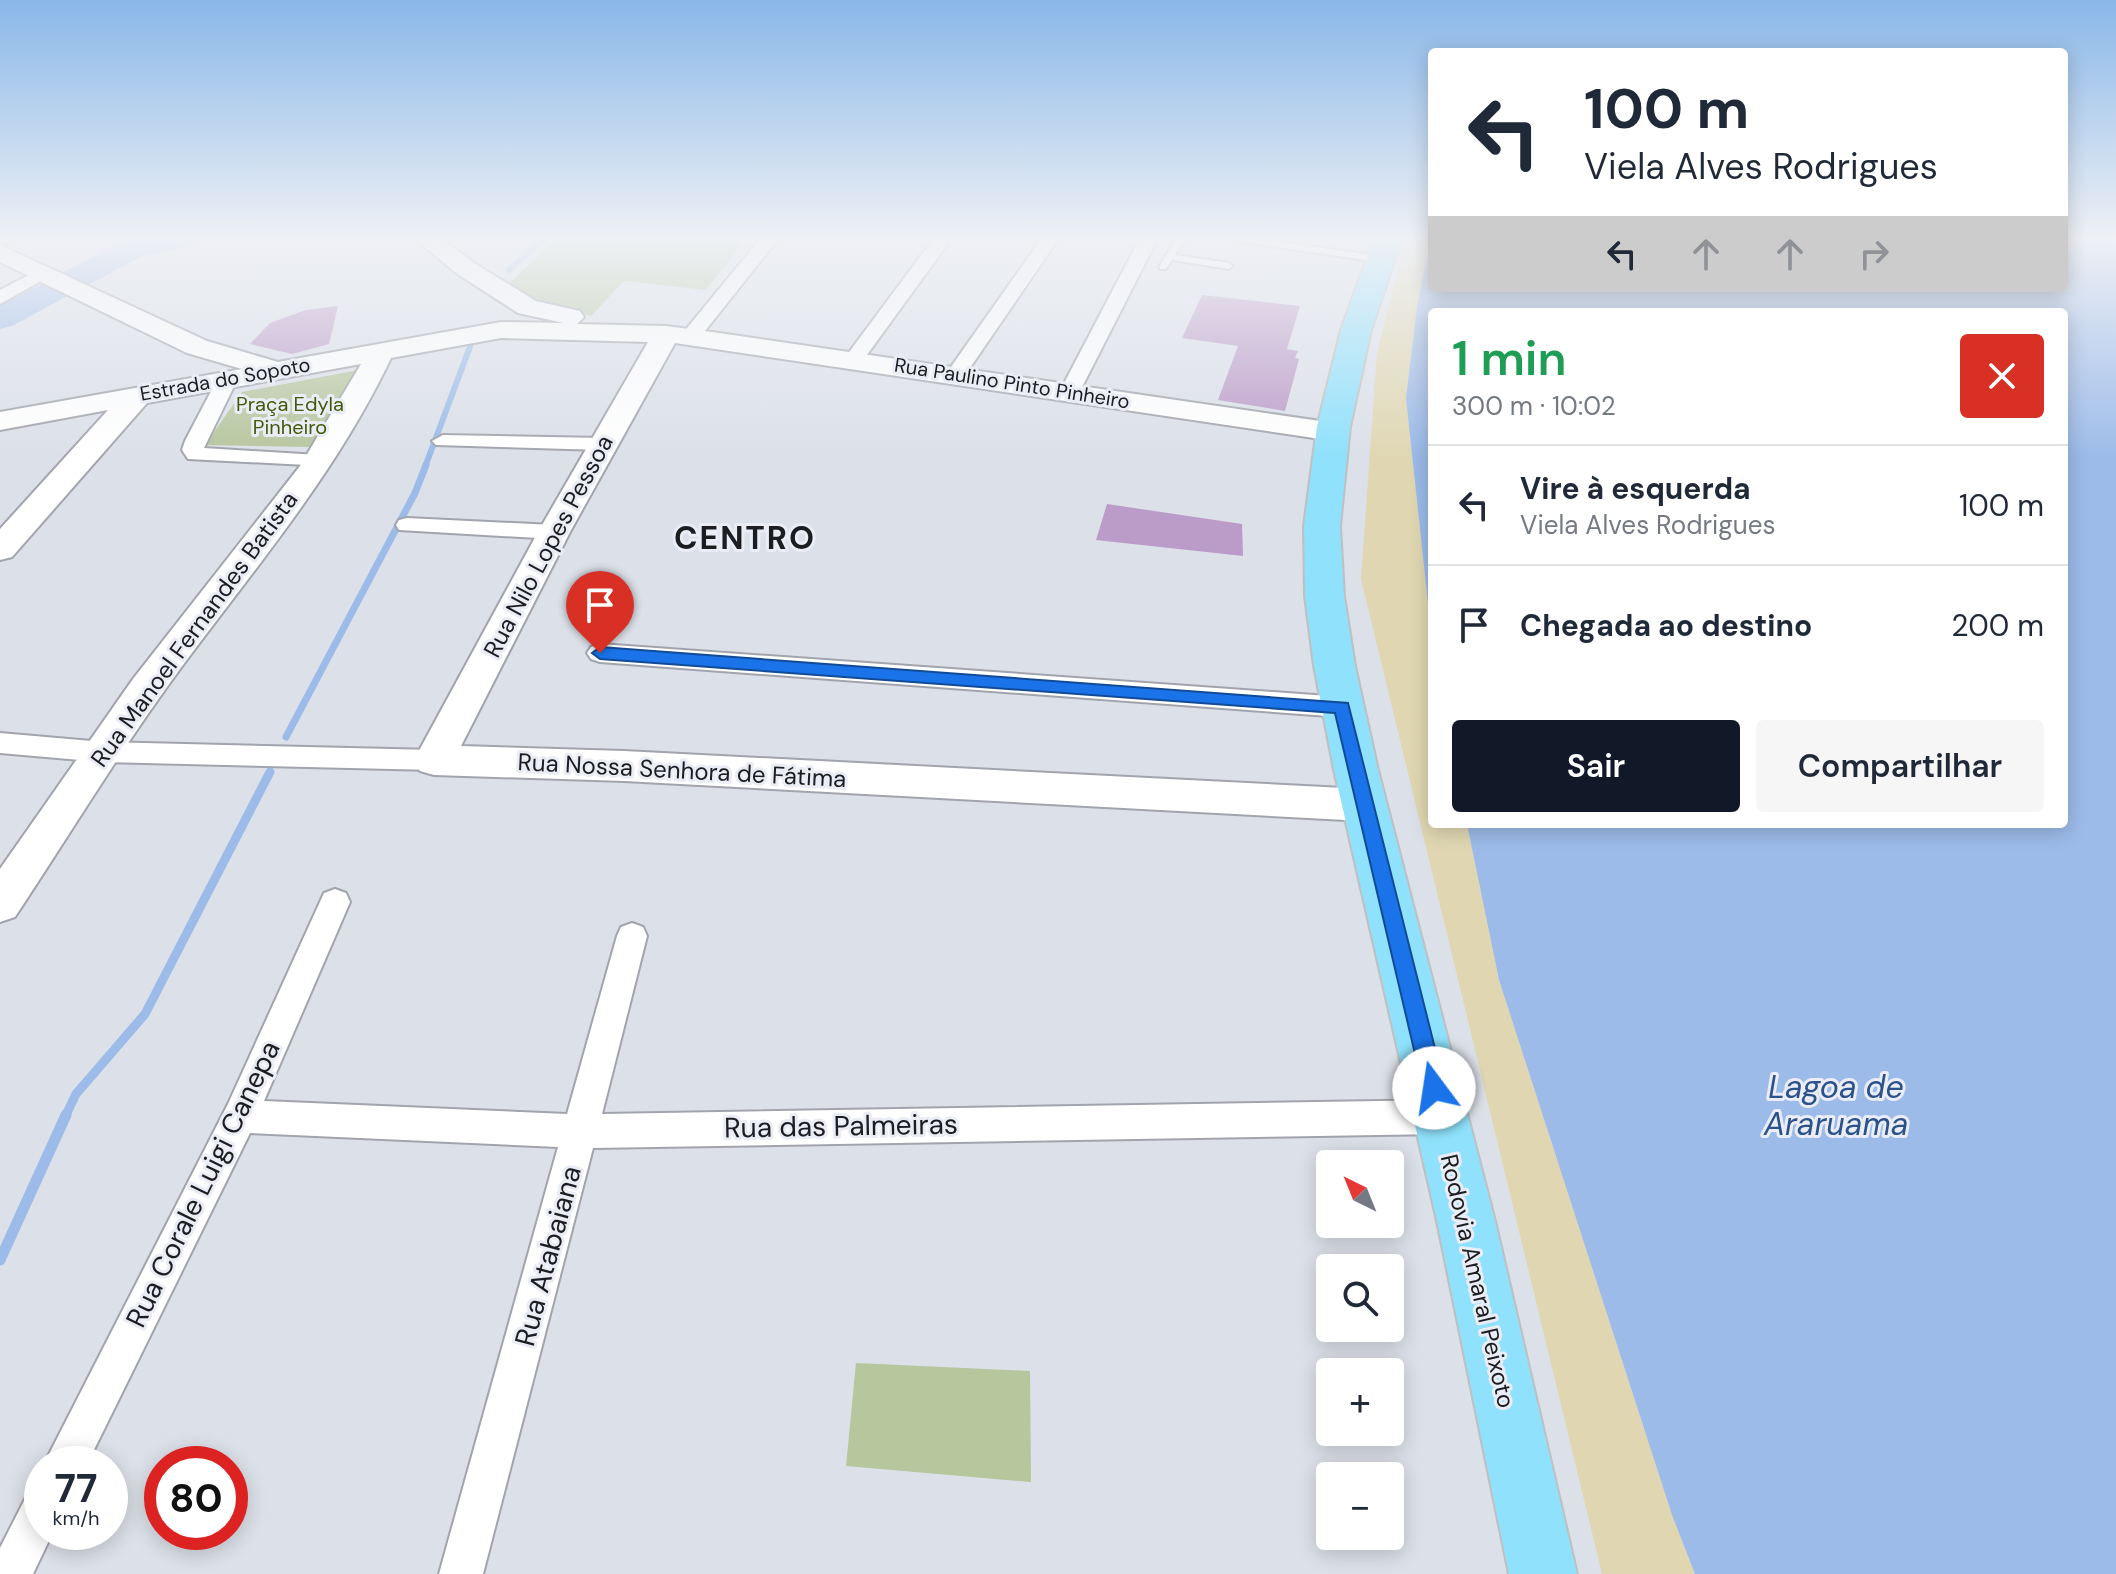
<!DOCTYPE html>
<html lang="pt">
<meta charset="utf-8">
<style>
body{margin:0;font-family:"DM Sans",sans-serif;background:#f6f6f7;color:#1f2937;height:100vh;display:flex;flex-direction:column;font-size:30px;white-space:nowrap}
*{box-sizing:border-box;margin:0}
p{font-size:26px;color:#747a83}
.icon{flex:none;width:44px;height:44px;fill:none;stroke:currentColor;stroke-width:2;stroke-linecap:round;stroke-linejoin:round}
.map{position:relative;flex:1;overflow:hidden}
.panel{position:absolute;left:1428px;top:308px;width:640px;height:520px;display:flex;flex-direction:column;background:#fff;border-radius:8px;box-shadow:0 4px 20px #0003}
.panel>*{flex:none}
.hud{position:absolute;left:1428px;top:48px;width:640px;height:244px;border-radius:8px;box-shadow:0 4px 20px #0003;background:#fff;color:#1f2937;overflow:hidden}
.needle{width:52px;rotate:317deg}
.tools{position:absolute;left:1316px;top:1150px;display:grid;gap:16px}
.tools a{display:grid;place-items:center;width:88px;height:88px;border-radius:8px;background:#fff;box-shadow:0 4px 20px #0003;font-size:40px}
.speed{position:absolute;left:24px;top:1446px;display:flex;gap:16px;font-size:40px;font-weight:700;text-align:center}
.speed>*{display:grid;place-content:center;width:104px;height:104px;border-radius:50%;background:#fff;box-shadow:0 4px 20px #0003;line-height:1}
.speed small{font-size:20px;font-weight:400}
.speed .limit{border:12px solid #d22;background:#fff;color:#111}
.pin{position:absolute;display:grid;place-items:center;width:68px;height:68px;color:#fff;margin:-82px -34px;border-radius:50% 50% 50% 0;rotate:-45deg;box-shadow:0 0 8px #0007}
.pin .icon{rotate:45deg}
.me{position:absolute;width:88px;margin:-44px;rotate:346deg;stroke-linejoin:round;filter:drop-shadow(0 0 6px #0008)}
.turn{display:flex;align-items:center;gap:28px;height:168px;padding:0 24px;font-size:36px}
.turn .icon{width:104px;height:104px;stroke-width:2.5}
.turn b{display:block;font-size:56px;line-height:68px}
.lanes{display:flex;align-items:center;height:76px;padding:0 24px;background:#0003;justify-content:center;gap:40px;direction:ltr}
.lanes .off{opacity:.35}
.round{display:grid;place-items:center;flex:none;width:84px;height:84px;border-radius:8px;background:#f6f6f7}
.overview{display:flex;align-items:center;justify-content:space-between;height:136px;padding:0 24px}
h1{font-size:48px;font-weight:600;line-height:60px;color:#1e9e55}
.cta{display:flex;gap:16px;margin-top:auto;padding:16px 24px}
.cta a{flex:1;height:92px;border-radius:8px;background:#111827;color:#fff;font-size:32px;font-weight:600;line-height:92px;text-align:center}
.cta a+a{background:#f6f6f7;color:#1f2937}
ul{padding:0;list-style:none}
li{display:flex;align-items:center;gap:24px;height:120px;padding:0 24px;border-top:2px solid #e0e1e3}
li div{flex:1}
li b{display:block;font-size:30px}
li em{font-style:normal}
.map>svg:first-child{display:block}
.green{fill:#b6c69d}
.sand{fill:#e0d7b2}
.water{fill:#9cbbe9}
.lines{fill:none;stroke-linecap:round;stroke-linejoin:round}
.stream-far3{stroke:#9cbbe9;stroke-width:6}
.stream-far2{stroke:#9cbbe9;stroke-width:7}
.stream-far1{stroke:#9cbbe9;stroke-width:9}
.stream{stroke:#9cbbe9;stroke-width:11}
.river{fill:#9cbbe9;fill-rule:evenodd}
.building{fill:#bb9bc8}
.lane-casing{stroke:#a1a4ac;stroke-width:4}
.street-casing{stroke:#a1a4ac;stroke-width:4}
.secondary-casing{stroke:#a1a4ac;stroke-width:4}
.highway-casing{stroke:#bfc0c1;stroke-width:4}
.lane{fill:#fff;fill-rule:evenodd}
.street{fill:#fff;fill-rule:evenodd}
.secondary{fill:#fff;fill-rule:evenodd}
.highway{fill:#8fe1fc;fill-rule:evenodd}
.route{fill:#1a73e8;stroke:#114b97;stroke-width:2}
.labels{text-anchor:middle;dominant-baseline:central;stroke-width:6;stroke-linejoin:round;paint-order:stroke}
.far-street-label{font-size:20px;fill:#1c1d20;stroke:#eaedf5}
.far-park-label{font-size:20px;fill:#435908;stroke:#eaedf5}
.street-label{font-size:24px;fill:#1c1d20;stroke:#eaedf5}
.near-street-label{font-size:28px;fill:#1c1d20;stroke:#eaedf5}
.district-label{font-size:32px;font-weight:bold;letter-spacing:2px;fill:#1c1d20;stroke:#eaedf5}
.near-water-label{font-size:32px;font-style:italic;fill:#2c528b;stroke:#eaedf5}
</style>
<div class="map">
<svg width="2116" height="1574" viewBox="0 0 2116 1574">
<rect width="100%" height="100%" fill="#dce0e8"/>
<path class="green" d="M557,238H747L706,290L624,281L591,316L504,288Z
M369,368L310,447L205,445L242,392Z
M856,1363L1030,1371L1031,1482L846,1466Z"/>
<path class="sand" d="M1406,238H1432L1417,307L1406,398L1432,641V824H1467L1499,980L1672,1515L1695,1574H1602L1361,579L1377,353Z"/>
<path class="water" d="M2064,238H2116V1574H1695L1672,1515L1499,980L1467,824H2064V312H1432V641L1406,398L1417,307L1429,246L1432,241V288H2064Z"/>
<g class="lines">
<path class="stream-far3" d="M509,270L545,238
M425,467L471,344"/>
<path class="stream-far2" d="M286,737L415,493L426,465"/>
<path class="stream-far1" d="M65,1117L76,1094L145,1014L270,772"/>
<path class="stream" d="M0,1260L66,1115"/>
<path class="river" d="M141,238H197L193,245L142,256L12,326L0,329V306L121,242Z"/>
</g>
<path class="building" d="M1202,295L1300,306L1287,349L1298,351L1295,358L1299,359L1285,411L1218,400L1238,346L1182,338Z
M338,306L329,344L292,354L250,344L270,323L306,310Z
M1107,504L1242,524L1243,556L1096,540Z"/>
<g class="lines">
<g class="lane-casing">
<path id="lane" d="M1177,238H1191L1183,242L1175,255L1229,263L1233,266L1229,269L1172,260L1166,269H1160L1159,267Z
M1232,238H1251L1379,256L1383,259L1379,262L1236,241Z"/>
</g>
<g class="street-casing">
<path id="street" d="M0,238H15L0,245Z
M761,238H779L697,341H683L680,337L683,333Z
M934,238H952L861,363H847L844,359L847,355Z
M1042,238H1059L963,378H949L946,374Z
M1140,238H1158L1080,391L1070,397L1063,395L1060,391Z
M44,267L53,272L50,276L0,304V290Z
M228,372L238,378L204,448L318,455L326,456L329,461L326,466L188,459L182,450L185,441L218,378Z
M443,435L603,438L614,444L603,450L436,445L432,441Z
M407,518L554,525L562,527L565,532L562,537L554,539L399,530L396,525L399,520Z
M600,644L1342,697L1351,700L1355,707L1351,714L1342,717L600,662L591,659L587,653L591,647Z
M0,733L103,742L434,750L444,753L448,760L444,767L434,770L103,762L0,753Z
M335,889L346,893L350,902L264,1101L567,1114L617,936L621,927L632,923L643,927L647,936L602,1114L1441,1100L1453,1105L1458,1117L1453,1129L1441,1134L593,1148L483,1574H439L558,1147L250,1133L87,1464H44L228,1104L324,893Z
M42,1489V1532H53L33,1574H0V1548L27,1495Z"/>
</g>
<g class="secondary-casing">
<path id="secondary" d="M414,238H441L474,263L536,301L580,311L584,317L577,324L666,326L712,332L1334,423L1345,426L1349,432L1345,438L1334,441L675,343L570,532L461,746L624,751L1364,789L1378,794L1384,805L1378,816L1364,821L624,781L434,775L420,771L414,760L538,532L648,342L501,338L391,358C337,472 255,568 180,669C121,749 70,834 15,917L0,922V869L133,679L300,466L361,364L147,403L12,557L0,560V529L108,410L0,430V412L242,369L187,353L0,262V245L207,341L278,362L501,322L564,323L518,313L456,273Z"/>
</g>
<g class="highway-casing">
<path id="highway" d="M1374,238H1402L1371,330L1350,427L1340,526L1344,596L1355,666L1378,770L1495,1221L1577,1574H1509L1437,1221L1334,770L1314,666L1305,596L1304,526L1317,427L1341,330Z"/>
</g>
<use href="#lane" class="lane"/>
<use href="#street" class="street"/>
<use href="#secondary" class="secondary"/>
<use href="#highway" class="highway"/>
</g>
<linearGradient id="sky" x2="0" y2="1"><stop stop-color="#89b7e8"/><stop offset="0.52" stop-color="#eff1f5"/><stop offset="1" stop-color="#eff1f5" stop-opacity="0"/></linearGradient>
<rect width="2116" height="458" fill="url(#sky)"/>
<path class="route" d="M600,647L1348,703L1445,1088L1442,1096L1434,1099L1427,1096L1423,1088L1335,713L600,659L592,653Z"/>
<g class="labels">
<g class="far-street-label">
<text transform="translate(225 379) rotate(-10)">Estrada do Sopoto</text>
<text transform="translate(1012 383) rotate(9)">Rua Paulino Pinto Pinheiro</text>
</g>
<g class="far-park-label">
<text x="290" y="404">Praça Edyla<tspan x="290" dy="23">Pinheiro</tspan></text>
</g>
<g class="street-label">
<text transform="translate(548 546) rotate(-62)">Rua Nilo Lopes Pessoa</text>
<text transform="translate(194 629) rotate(-54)">Rua Manoel Fernandes Batista</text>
<text transform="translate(682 770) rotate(3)">Rua Nossa Senhora de Fátima</text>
<text transform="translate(1478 1281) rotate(77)">Rodovia Amaral Peixoto</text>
</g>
<g class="near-street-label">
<text transform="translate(841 1126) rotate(-1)">Rua das Palmeiras</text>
<text transform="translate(203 1184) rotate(-64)">Rua Corale Luigi Canepa</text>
<text transform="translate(548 1256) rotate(-75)">Rua Atabaiana</text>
</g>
<g class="district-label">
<text x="745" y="538">CENTRO</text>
</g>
<g class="near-water-label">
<text x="1836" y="1087">Lagoa de<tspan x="1836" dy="37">Araruama</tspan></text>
</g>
</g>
</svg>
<div class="tools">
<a><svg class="needle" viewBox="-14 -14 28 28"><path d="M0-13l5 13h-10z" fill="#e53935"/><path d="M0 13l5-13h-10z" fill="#747a83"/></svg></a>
<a><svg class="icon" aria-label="search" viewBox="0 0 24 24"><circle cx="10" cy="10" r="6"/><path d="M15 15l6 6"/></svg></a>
<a>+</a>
<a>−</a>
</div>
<div class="speed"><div>77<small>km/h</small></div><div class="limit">80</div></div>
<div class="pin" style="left:600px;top:653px;background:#d93025"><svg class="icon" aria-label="arrive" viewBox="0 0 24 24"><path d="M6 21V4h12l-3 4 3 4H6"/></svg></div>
<svg class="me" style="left:1434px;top:1088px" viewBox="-20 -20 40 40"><circle r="19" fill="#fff"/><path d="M0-13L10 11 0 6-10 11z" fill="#1a73e8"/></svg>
<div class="hud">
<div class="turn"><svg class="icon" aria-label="left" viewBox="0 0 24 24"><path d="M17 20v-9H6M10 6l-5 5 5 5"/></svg><div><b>100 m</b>Viela Alves Rodrigues</div></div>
<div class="lanes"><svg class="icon" aria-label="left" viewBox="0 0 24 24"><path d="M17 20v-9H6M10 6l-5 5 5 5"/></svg><svg class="icon off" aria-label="ahead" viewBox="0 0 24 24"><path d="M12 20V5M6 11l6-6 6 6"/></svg><svg class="icon off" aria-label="ahead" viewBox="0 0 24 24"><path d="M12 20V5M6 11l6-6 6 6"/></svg><svg class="icon off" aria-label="right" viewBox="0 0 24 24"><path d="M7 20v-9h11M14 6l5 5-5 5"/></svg></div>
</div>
<section class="panel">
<div class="overview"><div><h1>1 min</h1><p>300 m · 10:02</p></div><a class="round" style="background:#d93025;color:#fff"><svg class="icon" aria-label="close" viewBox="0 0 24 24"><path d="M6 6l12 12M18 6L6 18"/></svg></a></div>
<ul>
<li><svg class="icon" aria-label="left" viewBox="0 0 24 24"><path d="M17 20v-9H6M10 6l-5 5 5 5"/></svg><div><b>Vire à esquerda</b><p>Viela Alves Rodrigues</p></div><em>100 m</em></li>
<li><svg class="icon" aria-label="arrive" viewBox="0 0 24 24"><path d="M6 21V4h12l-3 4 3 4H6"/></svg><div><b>Chegada ao destino</b></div><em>200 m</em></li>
</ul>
<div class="cta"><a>Sair</a><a>Compartilhar</a></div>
</section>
</div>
